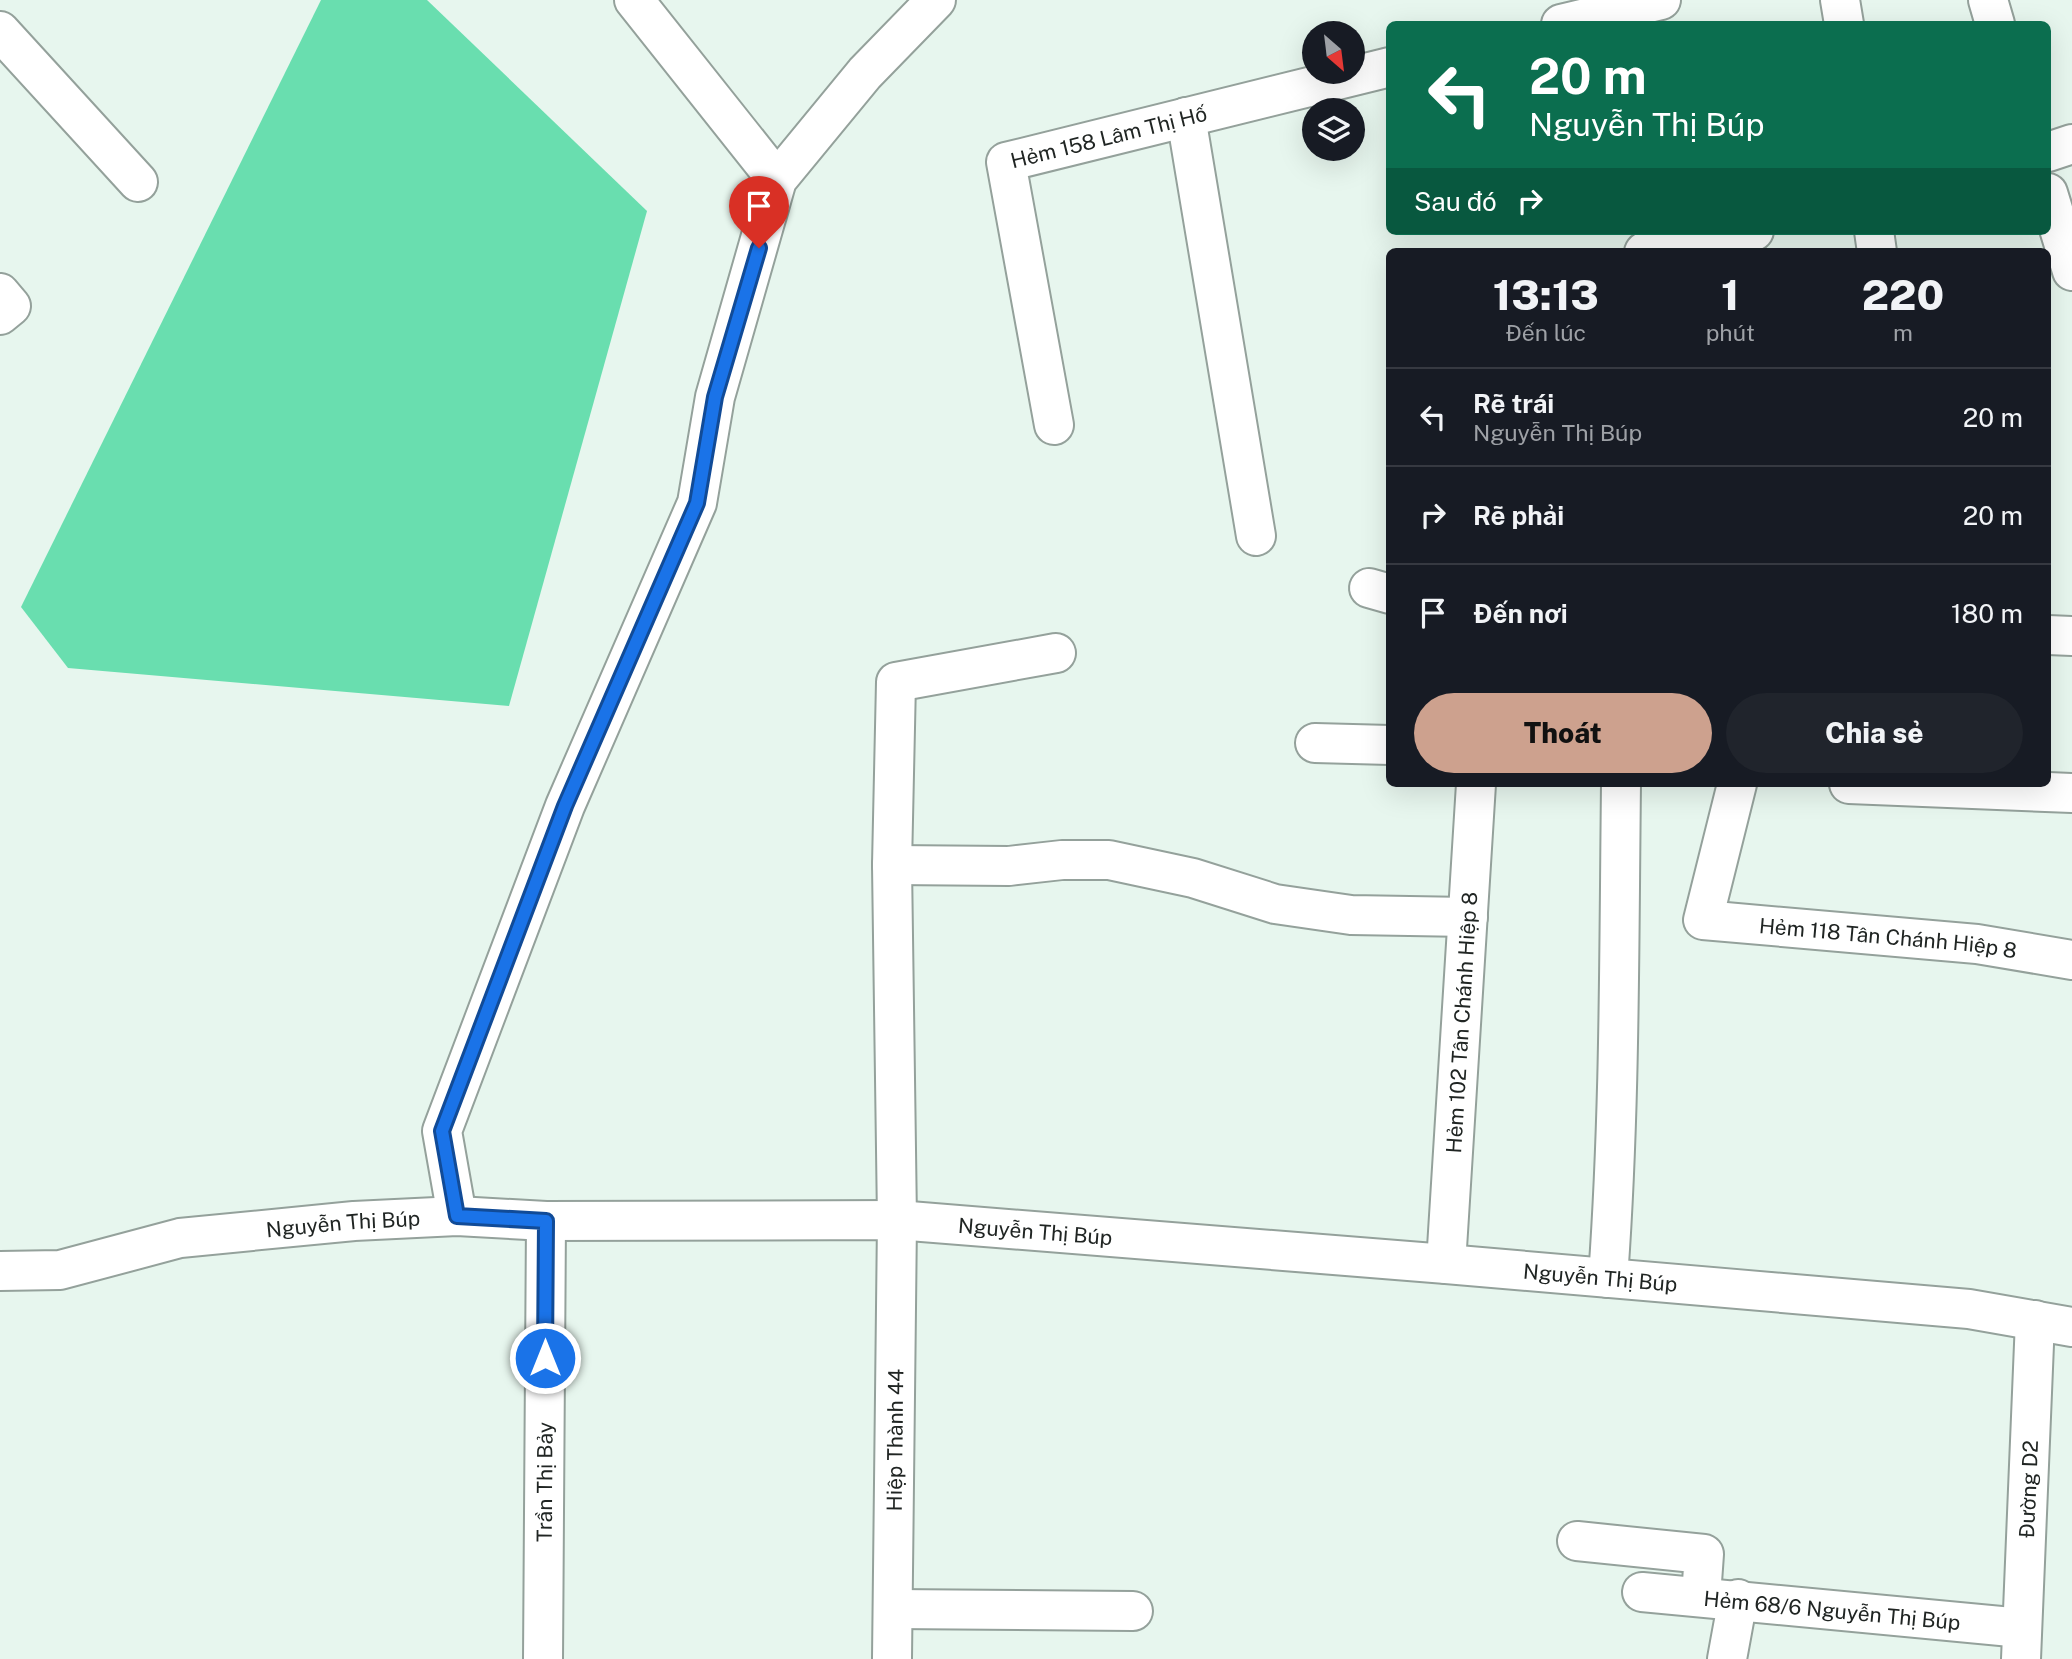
<!DOCTYPE html>
<html lang="vi">
<meta charset="utf-8">
<style>
body{margin:0;font-family:"Public Sans",sans-serif;background:#20242c;color:#f1f3f6;height:100vh;display:flex;flex-direction:column;font-size:26px;white-space:nowrap}
*{box-sizing:border-box;margin:0}
p{font-size:23px;color:#9ea1a6}
.icon{flex:none;width:38px;height:38px;fill:none;stroke:currentColor;stroke-width:2;stroke-linecap:round;stroke-linejoin:round}
.map{position:relative;flex:1;overflow:hidden}
.sheet{position:absolute;left:1386px;top:248px;width:665px;height:539px;display:flex;flex-direction:column;background:#171b24;border-radius:10px;box-shadow:0 7px 28px #0002}
.sheet>*{flex:none}
.banner{position:absolute;left:1386px;top:21px;width:665px;height:214px;border-radius:10px;box-shadow:0 7px 28px #0002;background:#0b6e4f;color:#fff;overflow:hidden}
.needle{width:46px;rotate:152deg}
.fabs{position:absolute;left:1302px;top:21px;display:grid;gap:14px}
.fabs a{display:grid;place-items:center;width:63px;height:63px;border-radius:50%;background:#171b24;box-shadow:0 7px 28px #0002;font-size:35px}
.pin{position:absolute;display:grid;place-items:center;width:60px;height:60px;color:#fff;margin:-72px -30px;border-radius:50% 50% 50% 0;rotate:-45deg;box-shadow:0 0 7px #0007}
.pin .icon{rotate:45deg}
.me{position:absolute;width:77px;margin:-38px;rotate:0deg;stroke-linejoin:round;filter:drop-shadow(0 0 5px #0008)}
.turn{display:flex;align-items:center;gap:24px;height:147px;padding:0 28px;font-size:32px}
.turn .icon{width:91px;height:91px;stroke-width:2.5}
.turn b{display:block;font-size:49px;line-height:60px}
.then{display:flex;align-items:center;height:66px;padding:0 28px;background:#0003;gap:14px;font-size:26px}
.eta{display:flex;justify-content:space-evenly;align-items:center;height:119px;text-align:center}
.eta b{font-size:42px;font-weight:800;line-height:49px}
.button{display:flex;gap:14px;margin-top:auto;padding:14px 28px}
.button a{flex:1;height:80px;border-radius:42px;background:#cda18e;color:#111;font-size:28px;font-weight:800;line-height:80px;text-align:center}
.button a+a{background:#20242c;color:#f1f3f6}
ul{padding:0;list-style:none}
li{display:flex;align-items:center;gap:21px;height:98px;padding:0 28px;border-top:2px solid #363941}
li div{flex:1}
li b{display:block;font-size:26px}
li em{font-style:normal}
.map>svg:first-child{display:block}
.water{fill:#69deaf}
.lines{fill:none;stroke-linecap:round;stroke-linejoin:round}
.minor-casing{stroke:#94a19b;stroke-width:42}
.minor{stroke:#fff;stroke-width:38}
.route-casing{stroke:#114b97;stroke-width:18}
.route{stroke:#1a73e8;stroke-width:12}
.labels{text-anchor:middle;dominant-baseline:central;stroke-width:7;stroke-linejoin:round;paint-order:stroke}
.street-label{font-size:21px;fill:#202523;stroke:#fff}
</style>
<div class="map">
<svg width="2072" height="1659" viewBox="0 0 2072 1659">
<rect width="100%" height="100%" fill="#e7f6ee"/>
<path class="water" d="M321,0H427L647,211L509,706L68,668L21,607Z"/>
<g class="lines">
<g class="minor-casing">
<g id="minor">
<path d="M634,0L777,180"/>
<path d="M1840,0L1844,24"/>
<path d="M1988,0L1995,24"/>
<path d="M1561,24L1661,0"/>
<path d="M0,31L138,182"/>
<path d="M1186,117L1256,536"/>
<path d="M2048,152L2072,144"/>
<path d="M2048,193L2072,271"/>
<path d="M1874,231L1877,252"/>
<path d="M1644,252L1689,247L1754,231"/>
<path d="M0,293L11,306L0,315"/>
<path id="s1" d="M1054,425L1006,162L1390,67"/>
<path d="M1369,588L1390,594"/>
<path d="M2048,635L2072,636"/>
<path d="M1315,743L1390,745"/>
<path id="s2" d="M1737,784L1703,920L1977,944L2072,960"/>
<path d="M1849,784L2072,793"/>
<path d="M892,865L1009,866L1062,860H1109L1193,878L1275,904L1351,915L1468,917"/>
<path d="M457,1216L442,1131L565,806L697,503L715,397L777,180L865,73L936,0"/>
<path id="s3" d="M1446,1264L1476,784"/>
<path id="s4" d="M0,1271L60,1270L180,1238L354,1221L457,1216L546,1221L897,1220L1446,1264L1969,1309L2072,1327"/>
<path d="M1608,1278C1620,1114 1619,949 1621,784"/>
<path d="M1577,1541L1704,1554L1701,1596"/>
<path id="s5" d="M1642,1592L2022,1628"/>
<path d="M894,1609L1133,1611"/>
<path id="s6" d="M543,1659L546,1221"/>
<path id="s7" d="M892,1659L897,1220L892,865L896,682L1056,653"/>
<path d="M1727,1659L1738,1599"/>
<path id="s8" d="M2021,1659L2035,1320"/>
</g>
</g>
<use href="#minor" class="minor"/>
</g>
<g class="lines">
<g class="route-casing">
<path id="route" d="M545,1358L546,1221L457,1216L442,1131L565,806L697,503L715,397L759,248"/>
</g>
<use href="#route" class="route"/>
</g>
<g class="labels">
<g class="street-label">
<text stroke="none"><textPath href="#s1" startOffset="373">Hẻm 158 Lâm Thị Hố</textPath></text>
<text stroke="none"><textPath href="#s2" startOffset="326">Hẻm 118 Tân Chánh Hiệp 8</textPath></text>
<text stroke="none"><textPath href="#s3" startOffset="242">Hẻm 102 Tân Chánh Hiệp 8</textPath></text>
<text stroke="none"><textPath href="#s4" startOffset="348">Nguyễn Thị Búp</textPath></text>
<text stroke="none"><textPath href="#s4" startOffset="1041">Nguyễn Thị Búp</textPath></text>
<text stroke="none"><textPath href="#s4" startOffset="1608">Nguyễn Thị Búp</textPath></text>
<text stroke="none"><textPath href="#s7" startOffset="219">Hiệp Thành 44</textPath></text>
<text stroke="none"><textPath href="#s6" startOffset="177">Trần Thị Bảy</textPath></text>
<text stroke="none"><textPath href="#s8" startOffset="170">Đường D2</textPath></text>
<text stroke="none"><textPath href="#s5" startOffset="191">Hẻm 68/6 Nguyễn Thị Búp</textPath></text>
</g>
</g>
</svg>
<div class="fabs">
<a><svg class="needle" viewBox="-14 -14 28 28"><path d="M0-13l5 13h-10z" fill="#e53935"/><path d="M0 13l5-13h-10z" fill="#9ea1a6"/></svg></a>
<a><svg class="icon" aria-label="layers" viewBox="0 0 24 24"><path d="M12 4l9 5-9 5-9-5zM3 14l9 5 9-5"/></svg></a>
</div>
<div class="pin" style="left:759px;top:248px;background:#d93025"><svg class="icon" aria-label="arrive" viewBox="0 0 24 24"><path d="M6 21V4h12l-3 4 3 4H6"/></svg></div>
<svg class="me" style="left:545px;top:1358px" viewBox="-20 -20 40 40"><circle r="17" fill="#1a73e8" stroke="#fff" stroke-width="3"/><path d="M0-11L8 9 0 5-8 9z" fill="#fff"/></svg>
<div class="banner">
<div class="turn"><svg class="icon" aria-label="left" viewBox="0 0 24 24"><path d="M17 20v-9H6M10 6l-5 5 5 5"/></svg><div><b>20 m</b>Nguyễn Thị Búp</div></div>
<div class="then">Sau đó<svg class="icon" aria-label="right" viewBox="0 0 24 24"><path d="M7 20v-9h11M14 6l5 5-5 5"/></svg></div>
</div>
<section class="sheet">
<div class="eta">
<div><b>13:13</b><p>Đến lúc</p></div>
<div><b>1</b><p>phút</p></div>
<div><b>220</b><p>m</p></div>
</div>
<ul>
<li><svg class="icon" aria-label="left" viewBox="0 0 24 24"><path d="M17 20v-9H6M10 6l-5 5 5 5"/></svg><div><b>Rẽ trái</b><p>Nguyễn Thị Búp</p></div><em>20 m</em></li>
<li><svg class="icon" aria-label="right" viewBox="0 0 24 24"><path d="M7 20v-9h11M14 6l5 5-5 5"/></svg><div><b>Rẽ phải</b></div><em>20 m</em></li>
<li><svg class="icon" aria-label="arrive" viewBox="0 0 24 24"><path d="M6 21V4h12l-3 4 3 4H6"/></svg><div><b>Đến nơi</b></div><em>180 m</em></li>
</ul>
<div class="button"><a>Thoát</a><a>Chia sẻ</a></div>
</section>
</div>
